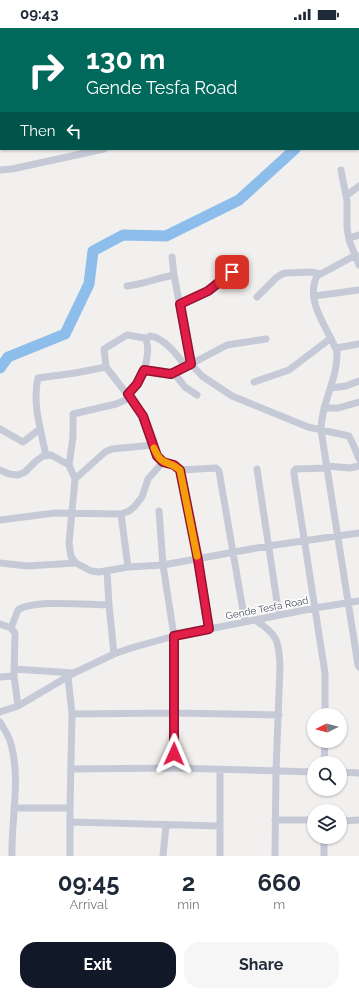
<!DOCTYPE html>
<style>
body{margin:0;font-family:Raleway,sans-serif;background:#f6f6f7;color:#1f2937;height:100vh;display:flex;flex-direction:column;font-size:15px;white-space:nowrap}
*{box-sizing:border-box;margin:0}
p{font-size:13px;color:#747a83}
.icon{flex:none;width:22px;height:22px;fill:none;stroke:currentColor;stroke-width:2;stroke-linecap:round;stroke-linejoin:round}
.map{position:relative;height:828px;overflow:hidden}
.drawer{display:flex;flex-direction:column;background:#fff;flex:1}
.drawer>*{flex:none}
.guide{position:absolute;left:0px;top:0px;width:359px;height:122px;box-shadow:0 1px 3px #0004;background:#00695c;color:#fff;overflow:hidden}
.needle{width:26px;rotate:264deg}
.fabs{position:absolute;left:307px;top:680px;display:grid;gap:8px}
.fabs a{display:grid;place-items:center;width:40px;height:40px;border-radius:50%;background:#fff;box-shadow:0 1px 3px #0004;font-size:20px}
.pin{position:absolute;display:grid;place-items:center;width:34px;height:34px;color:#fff;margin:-17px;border-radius:8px;box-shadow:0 2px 6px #0006}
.me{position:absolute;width:44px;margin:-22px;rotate:1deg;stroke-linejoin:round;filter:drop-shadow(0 0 3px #0008)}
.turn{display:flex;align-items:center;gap:14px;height:84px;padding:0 20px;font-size:18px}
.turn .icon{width:52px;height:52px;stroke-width:2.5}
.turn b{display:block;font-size:28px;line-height:34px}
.then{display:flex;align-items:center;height:38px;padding:0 20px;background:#0003;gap:8px;font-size:15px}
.eta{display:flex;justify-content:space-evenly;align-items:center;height:68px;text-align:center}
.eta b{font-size:24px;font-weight:700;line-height:28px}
.action{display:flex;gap:8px;margin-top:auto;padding:8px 20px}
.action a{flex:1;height:46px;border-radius:16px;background:#111827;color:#fff;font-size:16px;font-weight:700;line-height:46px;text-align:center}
.action a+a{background:#f6f6f7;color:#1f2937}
.status{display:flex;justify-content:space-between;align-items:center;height:28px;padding:0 20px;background:#fff;direction:ltr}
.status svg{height:11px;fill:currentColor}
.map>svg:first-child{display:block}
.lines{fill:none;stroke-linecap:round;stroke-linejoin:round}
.river{stroke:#8dbdea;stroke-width:11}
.minor{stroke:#c6cad6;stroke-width:7}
.route-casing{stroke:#92132f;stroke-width:10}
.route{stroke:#e11d48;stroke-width:7}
.slow{stroke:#f59e0b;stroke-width:7}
.labels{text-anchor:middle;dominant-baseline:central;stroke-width:3;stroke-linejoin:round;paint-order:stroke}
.street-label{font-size:10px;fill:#484d5c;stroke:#fff}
</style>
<div class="status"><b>09:43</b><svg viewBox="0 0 49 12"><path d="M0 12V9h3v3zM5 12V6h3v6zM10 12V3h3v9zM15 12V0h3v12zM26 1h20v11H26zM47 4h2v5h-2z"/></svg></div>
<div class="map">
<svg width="359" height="828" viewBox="0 0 359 828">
<rect width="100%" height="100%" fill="#f2f0ef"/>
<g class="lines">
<path class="river" d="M358,56L359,55
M0,340L8,329L65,306L89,256L93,223L123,207L166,208L239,172L295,121"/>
<path class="minor" d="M44,1V0
M222,1V0
M0,53L1,52
M0,94L1,92
M0,142L12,141L104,121
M341,142L347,173V200L349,212L359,237
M346,168L359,158
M349,210L359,207
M356,227L317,248C304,274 329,301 337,324C338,351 321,375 321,402L358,637L359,639
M172,229L174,247L191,336L202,348L232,368L308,399L349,408L353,416L359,431
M127,258C143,256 158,250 174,247
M314,268L359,262
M257,269L276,250L282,246L286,245L311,244L320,246
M180,276L208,263L239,238
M146,311L150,308C165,310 178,328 186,339
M336,320L359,316
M144,342C147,333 150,318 145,310L127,307L104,321L106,339L137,379L143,388L157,428L163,434L174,437L180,442L198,532L209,601
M174,345L185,359L197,367
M254,354L289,342L331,310
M331,360L346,358L359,353
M127,366L137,356L144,342L168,346L174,345L227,317L266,311
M324,380H338L359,374
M0,401L23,414L40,401
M46,428C41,402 32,375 38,350L75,345L106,339
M69,437L73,409V386L116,376L130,370
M327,438L350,440L359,438
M257,441L279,587
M0,442L9,446L18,447L25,444L36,433L43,428L51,427L69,437L75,451L69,515L71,529L76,535
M180,442L216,440L219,443L245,594
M75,451L105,424L112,421L153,417
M159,483L163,537L174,608V740
M121,486L128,539
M0,492L55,485L121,486L129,483L134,479L142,469L148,451L163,434
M0,535L27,538L76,535L91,543L99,544L128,539L163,537L268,518L359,505
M107,543L109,577L114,626
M255,592C277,606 279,612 280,638L276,743L275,828
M0,596L11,600L15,605L14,648L18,678
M11,600L18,582C34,571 88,577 109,577
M14,641L74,645
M0,649L14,648
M68,649L72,686L70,780V828
M0,684L18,678L74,645L114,626L131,620L174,608L315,580L359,573
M72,686L175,685L279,687
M325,687V645L294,446V443L296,441L327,440
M0,694C4,701 9,708 11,716C21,753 11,791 12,828
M324,735L325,713
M71,741L174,740L314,744
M220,742V828
M340,744L359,745
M14,780H70
M275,792H314
M340,793L359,792
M70,794L220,798
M163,828L166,797
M324,828V809"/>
</g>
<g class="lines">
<g class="route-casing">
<path id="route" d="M174,726V608L209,601L198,532L180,442L174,437L163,434L157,428L143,388L128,366L137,356L144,342L171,346L191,336L180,276L208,263L232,244"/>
</g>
<use href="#route" class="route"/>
<path class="slow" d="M154,420C162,440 168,431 180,442L197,528"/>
</g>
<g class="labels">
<g class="street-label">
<text transform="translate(267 580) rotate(-11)">Gende Tesfa Road</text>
</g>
</g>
</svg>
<div class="fabs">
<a><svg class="needle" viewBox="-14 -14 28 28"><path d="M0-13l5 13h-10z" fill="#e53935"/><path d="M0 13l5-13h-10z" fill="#747a83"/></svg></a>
<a><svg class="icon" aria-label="search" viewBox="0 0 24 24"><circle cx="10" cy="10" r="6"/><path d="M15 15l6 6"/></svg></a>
<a><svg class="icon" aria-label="layers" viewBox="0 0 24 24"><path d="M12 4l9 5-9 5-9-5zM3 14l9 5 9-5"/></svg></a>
</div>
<div class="pin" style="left:232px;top:244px;background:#d93025"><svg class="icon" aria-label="arrive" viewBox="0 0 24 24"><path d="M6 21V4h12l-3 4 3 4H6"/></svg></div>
<svg class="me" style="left:174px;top:726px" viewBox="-20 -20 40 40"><path d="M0-17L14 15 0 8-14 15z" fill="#e11d48" stroke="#fff" stroke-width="4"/></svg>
<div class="guide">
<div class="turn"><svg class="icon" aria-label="right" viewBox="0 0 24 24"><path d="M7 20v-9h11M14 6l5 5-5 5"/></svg><div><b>130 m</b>Gende Tesfa Road</div></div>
<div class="then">Then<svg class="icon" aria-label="left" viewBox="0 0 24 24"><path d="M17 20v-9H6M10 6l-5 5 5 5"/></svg></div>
</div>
</div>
<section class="drawer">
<div class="eta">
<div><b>09:45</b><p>Arrival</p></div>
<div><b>2</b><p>min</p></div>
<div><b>660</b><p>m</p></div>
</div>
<div class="action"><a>Exit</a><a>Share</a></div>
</section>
